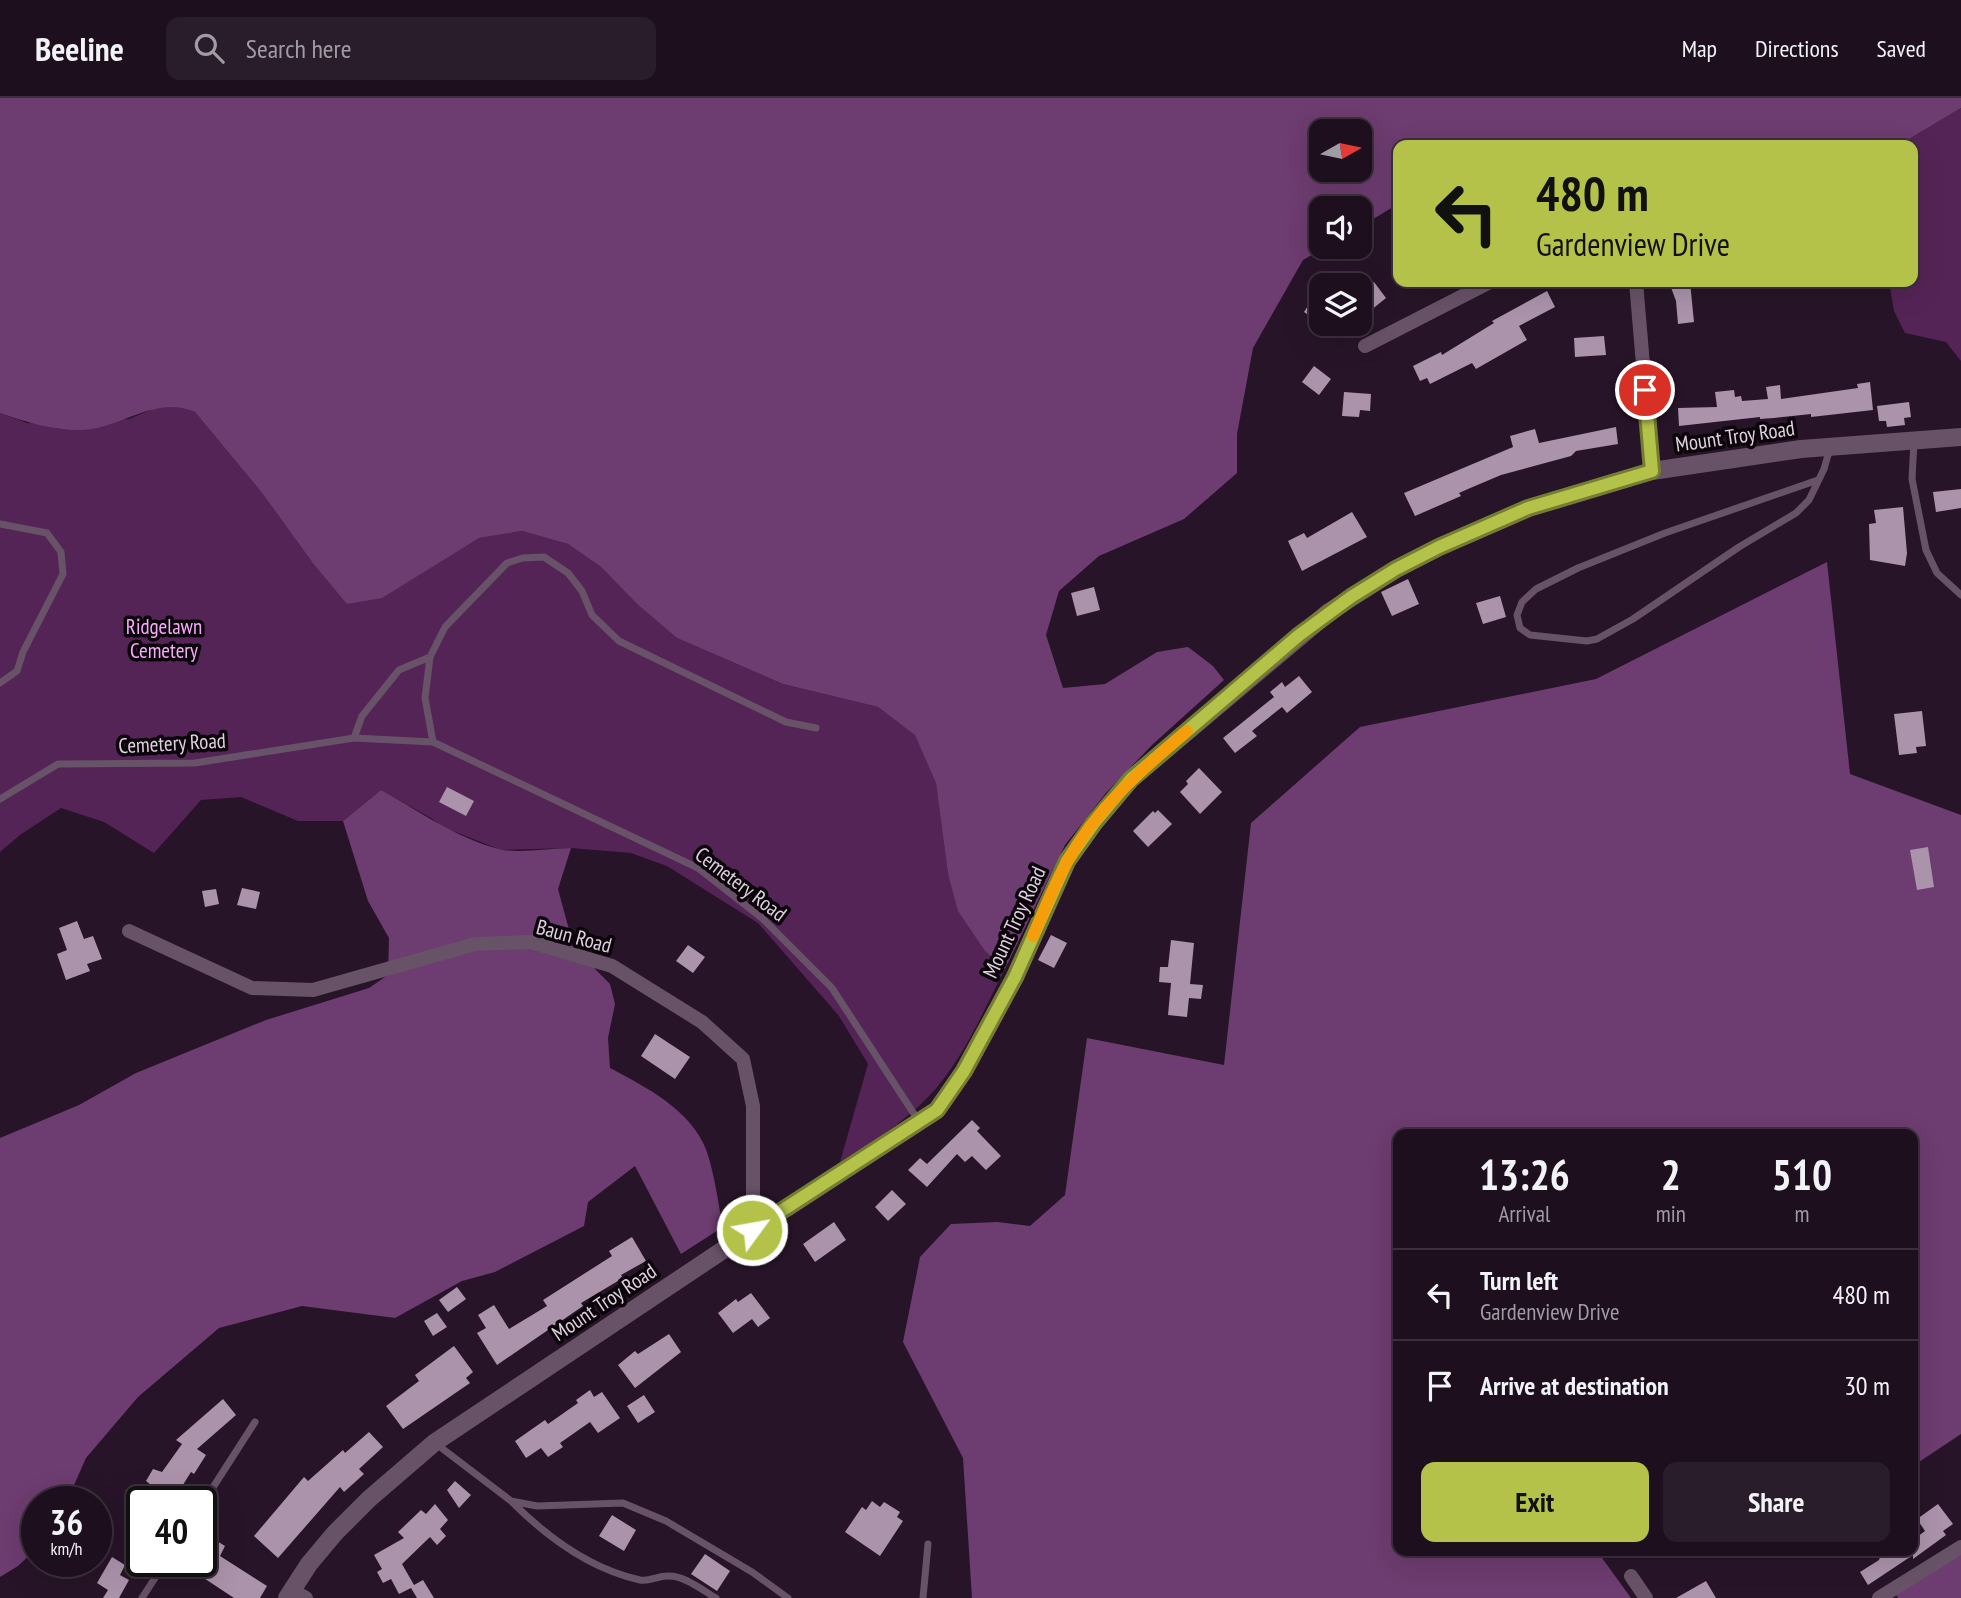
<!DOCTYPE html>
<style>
body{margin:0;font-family:"PT Sans Narrow",sans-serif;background:#2a1d2b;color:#f1f3f6;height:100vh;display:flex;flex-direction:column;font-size:26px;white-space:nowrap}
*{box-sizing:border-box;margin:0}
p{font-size:23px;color:#a09ca4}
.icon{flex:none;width:38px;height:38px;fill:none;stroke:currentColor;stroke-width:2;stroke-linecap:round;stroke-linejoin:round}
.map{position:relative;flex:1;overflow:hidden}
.side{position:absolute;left:1393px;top:1031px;width:525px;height:427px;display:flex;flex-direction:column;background:#1d0f1e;border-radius:14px;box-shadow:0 7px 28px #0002,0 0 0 2px #3b2f3c}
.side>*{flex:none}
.guide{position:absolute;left:1393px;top:42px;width:525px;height:147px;border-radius:14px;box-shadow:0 7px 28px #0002,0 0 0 2px #3b2f3c;background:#b4c24a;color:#111;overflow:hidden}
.needle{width:46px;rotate:81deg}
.controls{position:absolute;left:1309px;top:21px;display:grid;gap:14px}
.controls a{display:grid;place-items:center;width:63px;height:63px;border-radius:14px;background:#1d0f1e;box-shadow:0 7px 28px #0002,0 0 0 2px #3b2f3c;font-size:35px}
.speed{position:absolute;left:21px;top:1388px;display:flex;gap:14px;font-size:35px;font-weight:700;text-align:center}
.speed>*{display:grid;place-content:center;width:91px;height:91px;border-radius:50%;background:#1d0f1e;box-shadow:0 7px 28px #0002,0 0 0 2px #3b2f3c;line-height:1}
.speed small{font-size:18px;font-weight:400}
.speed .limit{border:4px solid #111;border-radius:10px;background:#fff;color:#111}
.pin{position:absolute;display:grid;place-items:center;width:60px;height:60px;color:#fff;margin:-30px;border:4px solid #fff;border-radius:50%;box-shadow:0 2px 7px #0007}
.me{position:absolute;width:77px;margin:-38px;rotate:58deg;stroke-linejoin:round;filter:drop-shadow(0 0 5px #0008)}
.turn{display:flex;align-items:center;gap:24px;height:147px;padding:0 28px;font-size:32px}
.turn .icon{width:91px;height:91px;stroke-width:2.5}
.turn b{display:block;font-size:49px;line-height:60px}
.eta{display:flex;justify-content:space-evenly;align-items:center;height:119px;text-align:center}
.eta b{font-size:42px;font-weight:800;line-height:49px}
.button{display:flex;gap:14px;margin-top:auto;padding:14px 28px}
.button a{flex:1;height:80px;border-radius:14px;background:#b4c24a;color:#111;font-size:28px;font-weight:800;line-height:80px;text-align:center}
.button a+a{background:#2a1d2b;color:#f1f3f6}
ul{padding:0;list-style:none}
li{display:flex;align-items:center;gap:21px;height:91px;padding:0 28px;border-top:2px solid #3b2f3c}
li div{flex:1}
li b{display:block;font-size:26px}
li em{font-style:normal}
header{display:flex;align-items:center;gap:42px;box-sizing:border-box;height:98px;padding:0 35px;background:#1d0f1e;border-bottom:2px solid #3b2f3c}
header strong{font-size:33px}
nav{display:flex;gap:38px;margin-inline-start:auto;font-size:24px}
.search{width:490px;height:63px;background:#2a1d2b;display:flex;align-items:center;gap:18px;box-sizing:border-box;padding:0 24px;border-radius:14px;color:#a09ca4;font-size:26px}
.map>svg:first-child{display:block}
.green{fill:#542456}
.forest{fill:#6d3c70;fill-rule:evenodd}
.building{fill:#ab93ac}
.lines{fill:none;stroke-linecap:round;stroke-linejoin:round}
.service{stroke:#685268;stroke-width:7}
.minor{stroke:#685268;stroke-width:14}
.tertiary{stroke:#685268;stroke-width:18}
.route-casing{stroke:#757e30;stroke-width:18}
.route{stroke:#b4c24a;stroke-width:12}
.slow{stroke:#f59e0b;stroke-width:12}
.labels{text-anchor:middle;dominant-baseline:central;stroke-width:7;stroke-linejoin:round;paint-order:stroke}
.street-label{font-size:21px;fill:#ded1de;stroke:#0b040b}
.park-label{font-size:21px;fill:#f6acf9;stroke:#0b040b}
</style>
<header>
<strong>Beeline</strong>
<div class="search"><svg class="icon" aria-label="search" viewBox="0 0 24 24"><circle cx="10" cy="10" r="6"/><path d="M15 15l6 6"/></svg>Search here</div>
<nav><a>Map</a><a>Directions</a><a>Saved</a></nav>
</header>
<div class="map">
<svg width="1961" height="1500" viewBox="0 0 1961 1500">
<rect width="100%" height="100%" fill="#271428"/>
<path class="green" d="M1961,10V263L1946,244L1905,235L1894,213L1889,184H1913V47H1899Z
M171,308H182L195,314L262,395L312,464L446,459L479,440L522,433L568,446L601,469L638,507L677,540L783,586L878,609L915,636L936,684L948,776L985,853L1005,871C982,915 962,965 927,1000C902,1026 870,1045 840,1064L868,966L839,918L758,825L667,768L631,755L571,750L501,752L443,729L431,720L381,692L343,723H298L241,699L201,702L154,755L104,724L61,710L20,737L0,754V315L27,325L129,321L153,311Z"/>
<path class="forest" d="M0,0H1961V10L1899,47H1398V106L1360,129V110H1321V149H1326L1303,162L1253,250L1237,336V375L1184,421L1099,458L1059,493L1046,537L1063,590L1105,586L1157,554L1188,549L1213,568L1224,582L1152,647L1106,695L1065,747L1005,871L985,853L958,813L948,776L936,685L915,637L878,609L783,586L677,540L638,507L601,469L568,446L522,433L479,440L382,500L347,506L312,464L262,395L195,314C156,296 119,332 80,332C53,332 25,324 0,315ZM1321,33H1360V72H1321Z
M1827,464L1850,676L1961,717V1336L1913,1368V1036H1398V1452L1597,1453L1631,1500H972L963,1360L903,1244L920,1159L951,1126L997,1124L1030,1128L1065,1097L1087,940L1224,967L1251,725L1360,629L1596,581Z
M381,692C419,713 456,740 499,751C515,756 552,750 571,750L558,791L574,850L610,886L615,906L608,940L610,970C646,989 693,1013 707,1054C715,1078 718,1105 723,1129L681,1156L635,1068L588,1104L584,1128L495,1174L462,1183L395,1220L302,1208L219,1230L138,1299L86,1360L67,1403L37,1404V1450L18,1468L0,1479V1040L79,1007L136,975L266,922L369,890L388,877L389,840L368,803L343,723Z
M1961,1449V1500H1898L1893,1492Z"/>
<path class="building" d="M1374,184L1386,200L1370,213L1360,201V196Z
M1669,184H1690L1694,224L1678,226L1676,203Z
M1321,187V226L1304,214Z
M1547,193L1555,209L1519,228L1527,242L1476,271L1472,265L1430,286L1427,280L1420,283L1413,268L1441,254L1442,257L1494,225L1492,223Z
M1604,238L1606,257L1575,259L1574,240Z
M1314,268L1331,281L1319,297L1302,284Z
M1870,284L1873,312L1811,319V316L1774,320L1760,321V319L1679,328L1678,310L1717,309L1715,294L1734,292L1735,299L1741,298L1742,303L1768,301L1766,289L1780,287L1781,301L1858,290L1857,286Z
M1344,294L1371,296L1370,313L1360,312L1359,319L1342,318Z
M1909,304L1911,319L1904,320L1905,327L1887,329L1886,323H1879L1877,308Z
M1616,329L1618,346L1576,353L1571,358L1501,377L1468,391L1459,395L1461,398L1415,418L1404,395L1513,349L1510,338L1535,331L1539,345Z
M1961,391V410L1936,414L1933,394Z
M1903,409L1907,455L1905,468L1870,462L1869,426L1876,425L1874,412Z
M1352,414L1367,439L1302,473L1288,443L1304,435L1307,440Z
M1408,481L1419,506L1392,518L1381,494Z
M1094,489L1100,512L1077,518L1071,495Z
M1500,498L1506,519L1483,526L1476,505Z
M1299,578L1312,594L1287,615L1282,609L1252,633L1257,638L1235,655L1223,640L1274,599L1270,594L1282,584L1285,589Z
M1922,613L1926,648L1916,649L1917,655L1899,657L1894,616Z
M1199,670L1222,694L1200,716L1180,694L1188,686L1186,683Z
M447,689L474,703L466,718L439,704Z
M1158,712L1172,726L1148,749L1133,733L1153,713L1155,715Z
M1928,749L1934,789L1917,792L1910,752Z
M242,790L260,794L256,811L237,807Z
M216,791L219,806L205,809L202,793Z
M77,823L84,841L93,838L102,861L87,866L90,873L66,882L57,856L67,852L59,830Z
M1051,837L1067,845L1054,870L1038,862Z
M1171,842L1194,845L1190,886L1203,887L1201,901L1189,900L1187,919L1168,917L1171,885L1159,884L1160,869H1168Z
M688,847L705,859L693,875L676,863Z
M655,936L690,959L675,981L641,958Z
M972,1022L980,1030L977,1033L1001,1058L986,1072L972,1058L965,1064L957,1056L927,1089L908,1072L920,1060L927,1066Z
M892,1092L906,1106L888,1123L875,1109Z
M834,1124L846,1142L815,1164L803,1146Z
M632,1139L646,1163L621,1177L623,1180L581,1205L583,1208L497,1267L477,1235L486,1230L478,1217L494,1207L509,1231L547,1208L543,1202L612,1158L609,1153Z
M457,1189L466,1201L448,1214L439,1202Z
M751,1195L770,1220L758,1229L752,1221L733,1235L718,1215L736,1201L738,1204Z
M437,1215L447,1229L433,1238L424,1223Z
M669,1236L681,1254L635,1290L618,1267L635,1253L638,1256Z
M454,1248L473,1274L466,1280L470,1285L403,1331L386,1308L419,1283L415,1277Z
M590,1292L594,1299L602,1294L620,1320L598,1335L590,1324L560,1345L563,1349L548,1359L541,1350L526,1360L515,1343L545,1322L548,1326L578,1305L576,1302Z
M644,1297L655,1314L638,1325L627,1308Z
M223,1301L236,1317L197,1351L206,1357L194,1376L191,1374L176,1398L171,1394L165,1404H141L151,1387L146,1383L153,1371L162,1374L182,1346L176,1342Z
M369,1334L383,1349L359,1371L364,1376L344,1394L340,1389L278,1460L254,1438L304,1379L308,1383L343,1352L345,1355Z
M455,1383L471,1397L459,1410L447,1392Z
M872,1403L880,1409L884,1404L900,1414L897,1419L903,1423L880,1458L845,1434L862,1409L866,1412Z
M435,1406L448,1422L440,1431L446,1438L437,1447L430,1439L402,1466L414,1487L423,1482L434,1500H417L411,1490L399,1496L391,1481L383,1485L377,1474L382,1471L374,1457L404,1440L398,1434L421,1412L426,1416Z
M1938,1406L1953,1426L1943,1433L1946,1437L1913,1461V1457L1868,1487L1860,1474L1879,1462L1880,1459L1876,1452H1913V1442L1925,1433L1917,1421Z
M612,1417L636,1432L624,1453L599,1438Z
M201,1433L225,1448L220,1458L267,1488L260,1500H234L178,1463H201Z
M705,1456L730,1473L717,1493L691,1476Z
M112,1459L125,1467L120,1477L129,1482L119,1500H103L108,1492L97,1485Z
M1706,1483L1716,1500H1676Z"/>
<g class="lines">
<path class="service" d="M1914,343L1912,381L1926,452L1937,475L1961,497
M1818,382L1665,435L1578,470L1536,491L1522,504L1517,517L1520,530L1530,537L1587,543L1597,541L1633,521L1739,449L1796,415L1809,402L1824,371L1830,350
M0,426L47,435L61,454L63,476L23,554L17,573L0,585
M354,640L362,618L399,572L430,559
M433,644L425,600L430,559L445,529L507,465L523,460L544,459L568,475L582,493L592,517L619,543L786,624L816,630
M0,701L58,666L195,665L354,640L433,644L698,770L763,821L832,890L918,1022
M435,1345L511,1403L537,1408L623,1405L666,1423L752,1474L788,1500
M512,1404C547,1439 590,1471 640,1482C649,1484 658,1478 667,1478C684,1477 702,1492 716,1500
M201,1408L255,1324
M142,1500L166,1463
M923,1500L928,1446"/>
<path class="minor" d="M1636,184L1652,373
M1365,248L1490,184
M129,833L252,890L313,892L475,846L531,844L612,868L702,924L743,961L753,1008V1132
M1631,1478L1646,1500
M292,1492L306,1500
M1879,1500L1961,1449"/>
<path class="tertiary" d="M287,1500L309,1466L335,1435L369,1401L434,1345L753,1132L937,1012L964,973L1015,879L1067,763L1094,725L1131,681L1329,514L1396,471L1439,449L1529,410L1652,373L1801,351L1961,339"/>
</g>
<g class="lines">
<g class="route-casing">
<path id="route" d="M752,1132L937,1012L964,973L1015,879L1067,763L1094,725L1131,681L1298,538L1351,499L1396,471L1439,449L1528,410L1652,373L1645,292"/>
</g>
<use href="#route" class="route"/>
<path class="slow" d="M1033,838C1044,813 1054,787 1067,764C1096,711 1142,671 1187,633"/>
</g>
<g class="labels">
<g class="street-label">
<text transform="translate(1735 338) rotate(-8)">Mount Troy Road</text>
<text transform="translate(172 645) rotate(-3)">Cemetery Road</text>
<text transform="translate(741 786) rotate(37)">Cemetery Road</text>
<text transform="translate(1014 824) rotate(-65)">Mount Troy Road</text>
<text transform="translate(574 838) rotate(15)">Baun Road</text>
<text transform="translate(604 1204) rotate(-34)">Mount Troy Road</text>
</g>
<g class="park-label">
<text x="164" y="528">Ridgelawn<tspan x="164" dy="24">Cemetery</tspan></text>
</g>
</g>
</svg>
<div class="controls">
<a><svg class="needle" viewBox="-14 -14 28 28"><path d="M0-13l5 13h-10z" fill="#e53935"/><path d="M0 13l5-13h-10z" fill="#a09ca4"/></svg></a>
<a><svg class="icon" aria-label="sound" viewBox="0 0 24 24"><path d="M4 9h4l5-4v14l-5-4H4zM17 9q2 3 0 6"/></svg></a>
<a><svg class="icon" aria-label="layers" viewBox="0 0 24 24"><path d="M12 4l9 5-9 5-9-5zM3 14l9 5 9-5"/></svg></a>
</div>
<div class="speed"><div>36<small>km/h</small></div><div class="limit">40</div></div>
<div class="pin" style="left:1645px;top:292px;background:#d93025"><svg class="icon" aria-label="arrive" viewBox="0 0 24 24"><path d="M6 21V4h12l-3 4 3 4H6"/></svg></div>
<svg class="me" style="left:752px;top:1132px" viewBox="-20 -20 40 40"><circle r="17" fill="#b4c24a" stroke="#fff" stroke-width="3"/><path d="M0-11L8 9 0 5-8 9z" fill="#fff"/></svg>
<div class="guide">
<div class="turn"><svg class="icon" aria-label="left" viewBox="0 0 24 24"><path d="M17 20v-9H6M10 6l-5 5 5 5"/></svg><div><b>480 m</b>Gardenview Drive</div></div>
</div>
<section class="side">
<div class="eta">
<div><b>13:26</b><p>Arrival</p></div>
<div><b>2</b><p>min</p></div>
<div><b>510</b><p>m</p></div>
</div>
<ul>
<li><svg class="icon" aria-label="left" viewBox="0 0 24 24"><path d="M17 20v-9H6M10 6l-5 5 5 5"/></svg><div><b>Turn left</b><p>Gardenview Drive</p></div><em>480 m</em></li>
<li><svg class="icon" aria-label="arrive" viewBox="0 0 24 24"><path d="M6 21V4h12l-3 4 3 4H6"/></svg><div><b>Arrive at destination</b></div><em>30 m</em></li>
</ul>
<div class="button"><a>Exit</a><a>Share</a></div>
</section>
</div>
